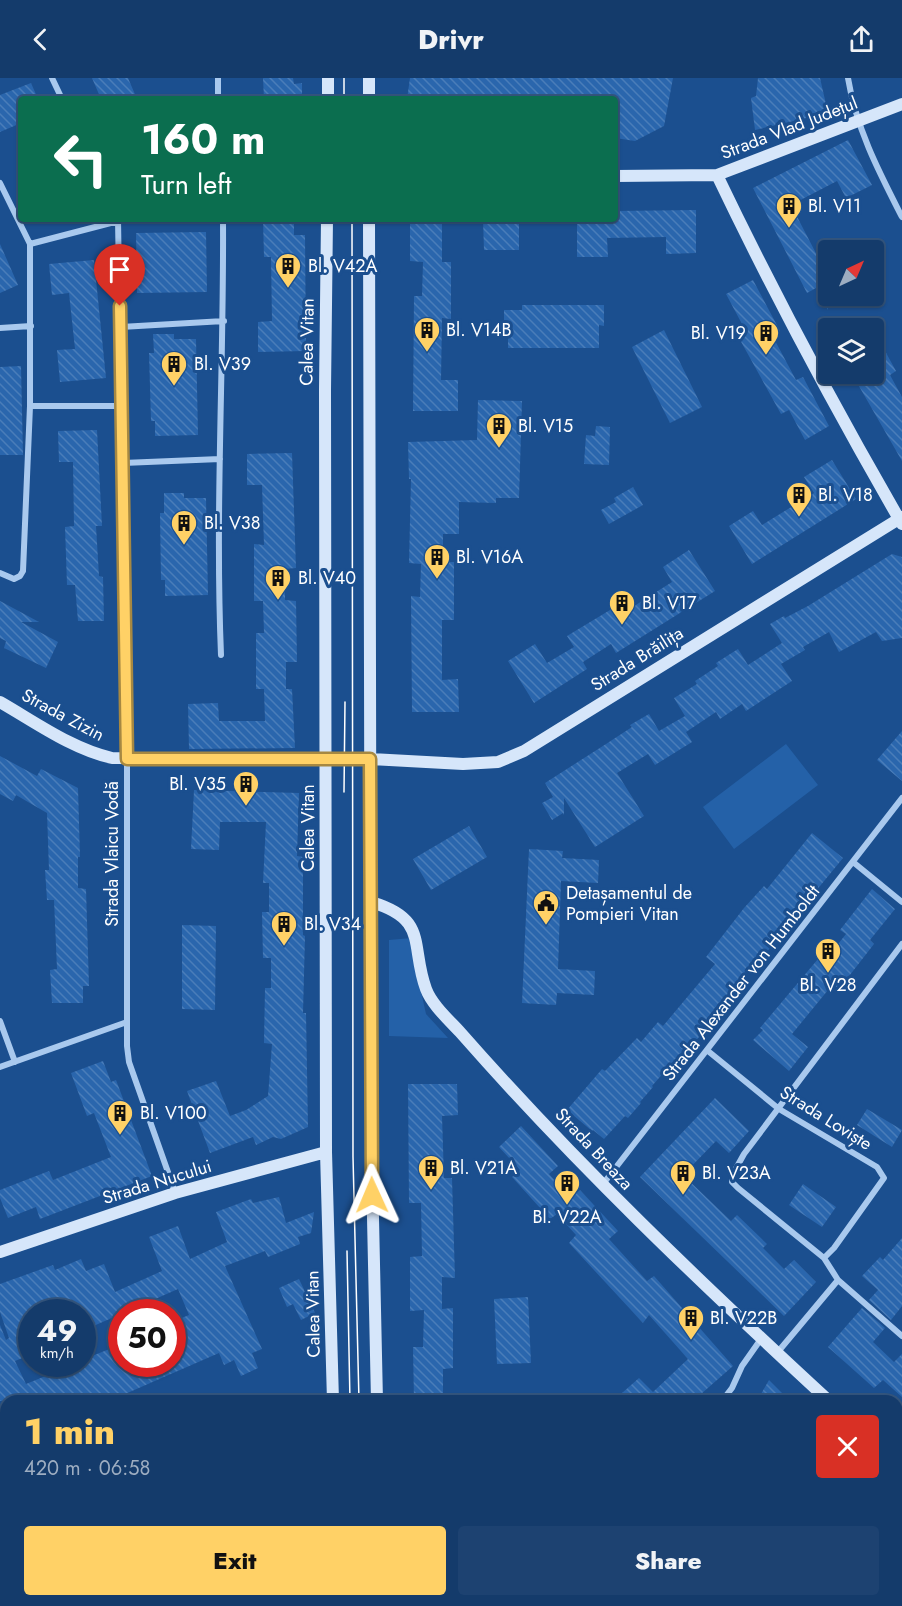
<!DOCTYPE html>
<meta charset="utf-8">
<style>
body{margin:0;font-family:Jost,sans-serif;background:#1d4271;color:#f1f3f6;height:100vh;display:flex;flex-direction:column;font-size:22px;white-space:nowrap}
*{box-sizing:border-box;margin:0}
p{font-size:20px;color:#9dadc1}
.icon{flex:none;width:33px;height:33px;fill:none;stroke:currentColor;stroke-width:2;stroke-linecap:round;stroke-linejoin:round}
.map{position:relative;flex:1;overflow:hidden}
.side{position:absolute;left:0px;top:1317px;width:903px;height:212px;display:flex;flex-direction:column;background:#143b6b;border-radius:18px 18px 0 0;box-shadow:0 2px 4px #0004,0 0 0 2px #33557e}
.side>*{flex:none}
.banner{position:absolute;left:18px;top:18px;width:600px;height:126px;border-radius:6px;box-shadow:0 2px 4px #0004,0 0 0 2px #33557e;background:#0b6e4f;color:#fff;overflow:hidden}
.needle{width:39px;rotate:44deg}
.tools{position:absolute;left:818px;top:162px;display:grid;gap:12px}
.tools a{display:grid;place-items:center;width:66px;height:66px;border-radius:6px;background:#143b6b;box-shadow:0 2px 4px #0004,0 0 0 2px #33557e;font-size:30px}
.speed{position:absolute;left:18px;top:1221px;display:flex;gap:12px;font-size:30px;font-weight:700;text-align:center}
.speed>*{display:grid;place-content:center;width:78px;height:78px;border-radius:50%;background:#143b6b;box-shadow:0 2px 4px #0004,0 0 0 2px #33557e;line-height:1}
.speed small{font-size:15px;font-weight:400}
.speed .limit{border:9px solid #d22;background:#fff;color:#111}
.pin{position:absolute;display:grid;place-items:center;width:51px;height:51px;color:#fff;margin:-62px -26px;border-radius:50% 50% 50% 0;rotate:-45deg;box-shadow:0 0 6px #0007}
.pin .icon{rotate:45deg}
.me{position:absolute;width:66px;margin:-33px;rotate:359deg;stroke-linejoin:round;filter:drop-shadow(0 0 4px #0008)}
.turn{display:flex;align-items:center;gap:21px;height:126px;padding:0 24px;font-size:27px}
.turn .icon{width:78px;height:78px;stroke-width:2.5}
.turn b{display:block;font-size:42px;line-height:51px}
.round{display:grid;place-items:center;flex:none;width:63px;height:63px;border-radius:6px;background:#1d4271}
.head{display:flex;align-items:center;justify-content:space-between;height:102px;padding:0 24px}
h1{font-size:36px;font-weight:800;line-height:45px;color:#ffd166}
.cta{display:flex;gap:12px;margin-top:auto;padding:12px 24px}
.cta a{flex:1;height:69px;border-radius:6px;background:#ffd166;color:#111;font-size:24px;font-weight:800;line-height:69px;text-align:center}
.cta a+a{background:#1d4271;color:#f1f3f6}
header{display:flex;justify-content:space-between;align-items:center;height:78px;padding:0 24px;background:#143b6b;font-size:27px;font-weight:800}
.map>svg:first-child{display:block}
.green{fill:#2461a8}
.building{fill:url(#building-back-hatch);fill-rule:evenodd}
.lines{fill:none;stroke-linecap:round;stroke-linejoin:round}
.street{stroke:#a9c9ee;stroke-width:6}
.secondary{stroke:#d6e6fa;stroke-width:12}
.tram{stroke:#fff;stroke-width:1.5}
.route-casing{stroke:#a68842;stroke-width:15}
.route{stroke:#ffd166;stroke-width:10}
.labels{text-anchor:middle;dominant-baseline:central;stroke-width:6;stroke-linejoin:round;paint-order:stroke}
.street-label{font-size:18px;fill:#fff;stroke:#1b4f8f}
.poi-label{font-size:18px;fill:#fff;stroke:#1b4f8f;text-anchor:start}
</style>
<header><svg class="icon" aria-label="back" viewBox="0 0 24 24"><path d="M15 5l-7 7 7 7"/></svg>Drivr<svg class="icon" aria-label="share" viewBox="0 0 24 24"><path d="M12 15V3M7 8l5-5 5 5M5 13v7h14v-7"/></svg></header>
<div class="map">
<svg width="902" height="1528" viewBox="0 0 902 1528">
<defs>
<pattern id="building-back-hatch" width="6" height="6" patternUnits="userSpaceOnUse" patternTransform="scale(1.5)"><rect width="6" height="6" fill="#2a66ad"/><path d="M-1 5l2 2M0 0l6 6M5-1l2 2" fill="none" stroke="#4a7db9"/></pattern>
</defs>
<rect width="100%" height="100%" fill="#1b4f8f"/>
<path class="green" d="M786,666L818,707L734,771L703,729Z
M412,860V873L426,936L448,960L389,958V862Z"/>
<path class="building" d="M92,0H128L137,21H101Z
M263,0H293L294,6L302,5V21H264Z
M410,0H673L664,48L635,63L615,60V21H407Z
M758,0H820L828,35L755,52L751,20L756,18Z
M31,5L38,21H21V45L0,54V17Z
M848,62L872,107L846,120L837,103L791,127L821,185L828,182V232L816,210L807,215L753,110Z
M696,132V175L666,176V159L607,160L608,179H577V141H615V133Z
M263,141H294V157H305L306,273L258,274V244L272,243L271,179H264Z
M410,141H442V184H451V241L442,240L441,302H458V333H413L414,218H422L423,184L410,183Z
M483,141H519V172H484Z
M206,154L207,214L137,215L136,155Z
M0,166L18,207L0,215Z
M94,182L106,300L60,304L57,272L75,271L69,215L52,217L49,186Z
M753,202L780,253L772,257L796,302L803,299L829,348L805,362L789,332L781,336L734,251L742,246L726,216Z
M522,227H604V248L599,247V270H508V257H504V232H522Z
M873,251L896,293L890,297L902,319V383L852,296H873Z
M664,252L702,329L670,345L632,269Z
M153,256H174V261H196L198,357L155,358V343H151L149,275H154Z
M21,288L23,377H0V289Z
M478,322L522,323L519,420H496V425L459,424V456H443V484H454V542H442V602L458,601L459,634H412L411,518L420,519L421,486L409,485L411,401H409L408,364L477,362Z
M596,348L610,349L609,387L584,386L586,357L595,358Z
M97,352L102,448H96L99,498L103,499L104,543H78L75,507H67L65,449L74,448L73,384H59L58,353Z
M292,375L296,490L285,491V522L296,523L297,584H286V611H292L295,670L189,671L188,626L218,625L219,643H265L264,611H256V555H264L263,523H254V466L264,467L262,407H247V376Z
M832,382L856,421L752,486L729,448L753,433L762,447L814,415L804,399Z
M633,409L643,427L609,446L601,432L616,424L614,420Z
M164,415H184V420H206L208,517L165,518V502H161L160,435H164Z
M689,472L715,513L616,575L611,566L583,584L587,591L534,625L508,583L535,566L547,585L574,569L567,558L615,529L620,537L672,504L663,489Z
M892,476L902,479V560L882,563L876,554L839,574L829,554L803,569L805,572L781,586L792,603L746,633L742,626L720,641L716,634L686,654L692,664L655,687L648,676L617,695L644,738L595,769L564,720V737L563,735L552,742L542,725L553,719L545,705L606,666L632,649L630,647L649,636L659,653L685,638L674,620L697,606L695,603L718,588L716,585L738,571L748,587L782,565L770,546L784,538L785,540L808,528Z
M0,523L39,544H21L58,564L46,590L4,570L6,563L0,560Z
M902,653V703L877,682Z
M0,678L37,698L41,691L78,710L80,779H78V810L86,811L89,908H83V925H52L50,892L57,891L54,822H47L45,792H49L47,735L16,717L13,723L0,716Z
M194,712L299,715L297,778L303,779V857L305,858L303,935H306L308,1049L281,1061L273,1059L256,1067L253,1059L210,1075L187,1013L216,1003L230,1038L246,1032L268,1018L272,966L264,965L265,910H271V880H263L262,834H269V805H263L266,744H220L219,772L191,771Z
M469,748L487,779L431,812L413,781Z
M812,755L843,780L811,819L807,816L771,862L774,865L758,885L756,883L730,918L732,919L675,988L672,985L652,1008L653,1009L640,1024L641,1025L628,1040L625,1038L604,1061L593,1052L592,1053L567,1032L602,991L605,993L637,960L641,964L658,944L663,948L715,886L706,879L744,830L764,808L767,811Z
M529,771L563,773L562,780L599,782L598,805L561,803L558,891L595,893L594,917L557,915L556,927L522,925Z
M872,811L895,831L870,862L874,866L839,911L833,906L792,956L808,969L789,993L753,962L763,952L760,950L818,881L823,885L846,856L840,852Z
M182,847L216,848L215,932L182,931Z
M103,983L111,1004L116,1002L152,1098L40,1141L36,1129L8,1140L0,1120V1112L49,1093L53,1102L111,1079L94,1035L87,1038L71,995Z
M408,1006H457L458,1037L442,1038L444,1100H452L455,1200L442,1199V1231L453,1230V1290L443,1291V1323H414L413,1269H423L424,1232L410,1233V1179L422,1178L421,1125H409Z
M715,1020L749,1053L729,1075L716,1063L683,1097L731,1143L737,1137L767,1166L763,1170L784,1191L794,1182L816,1204L784,1238L640,1099Z
M867,1031L902,1052L892,1069L857,1047Z
M521,1048L558,1088L549,1096L571,1120L580,1112L618,1153L609,1161L647,1203L654,1198L733,1288L693,1323H613L639,1300L653,1314L688,1281L649,1237L643,1245L569,1165L576,1157L557,1136L550,1141L512,1099L520,1092L499,1069Z
M803,1106L836,1129L822,1149L789,1127Z
M279,1119L286,1145L314,1134L311,1155L298,1159L300,1166L268,1179L265,1173L225,1188L262,1271L252,1275L258,1290L241,1298L234,1282L224,1287L219,1275L109,1323H0V1247L6,1262L9,1260L0,1234V1206L53,1187L55,1192L81,1181L86,1193L104,1186L115,1214L162,1193L149,1159L178,1148L190,1181L227,1164L216,1134L251,1121L253,1125ZM178,1211L189,1237L172,1244V1286H122V1266L82,1282V1286H75L26,1306L15,1283L32,1276V1234H82V1253Z
M902,1160V1228L891,1242L869,1222L878,1212L862,1198L880,1179L883,1182Z
M299,1201L315,1235L301,1242L293,1226L287,1229L279,1210Z
M528,1219L531,1285L497,1286L494,1221Z
M862,1230L885,1250L873,1264L894,1284L902,1276V1319L883,1302L874,1310L828,1269Z
M769,1302L790,1323H757Z"/>
<g class="lines">
<path class="street" d="M52,0L62,21
M218,0V21
M848,0C856,50 879,94 902,139
M0,105L30,166L126,141
M118,141L127,681V968L129,984L175,1114
M121,249L224,243
M0,250L31,248
M30,328H122
M123,385L220,381
M0,495L14,501L20,498L23,493L30,328V166
M221,577C215,432 224,286 223,141
M853,784L902,824
M0,943L15,984
M708,973L779,1031L877,1089L884,1100L834,1170L824,1180L838,1202L902,1258
M0,989L127,944
M603,1106L902,720
M824,1180L738,1110L732,1104L734,1094L744,1076L902,866
M777,1275L838,1202
M722,1323L732,1310L742,1288L761,1261
M897,1470L902,1468
M648,1522L650,1528
M706,1528L748,1522"/>
<path class="secondary" d="M328,21V0
M369,21V0
M717,97C774,216 836,332 902,446
M615,98L717,97L902,26
M327,141L325,312L326,1074L333,1323
M369,141L371,1048L377,1323
M0,624C35,644 72,671 112,680L371,681L463,686L498,684L524,673L902,439
M371,824C429,841 410,867 426,911C432,927 449,942 460,954C575,1085 701,1205 829,1323
M0,1174L175,1115L326,1074
M897,1386L902,1390
M344,1522V1528
M386,1522V1528"/>
<path class="tram" d="M344,21V0
M352,141L353,1079L359,1323
M344,714L345,624
M347,1173L350,1323
M359,1522V1528
M369,1522V1528"/>
</g>
<g class="lines">
<g class="route-casing">
<path id="route" d="M120,228L127,681H370L372,1117"/>
</g>
<use href="#route" class="route"/>
</g>
<defs>
<g id="building-pin" transform="scale(1.35)"><path d="M0 17L-7.5 6A9.5 9.5 0 1 1 7.5 6Z" fill="#ffd166" stroke="#1b4f8f"/><path d="M-4-6H4V6H1V3H-1V6H-4ZM-2.5-4.3h1.7v1.8h-1.7ZM.8-4.3h1.7v1.8H.8ZM-2.5-1h1.7V.8h-1.7ZM.8-1h1.7V.8H.8Z" fill="#111"/></g>
<g id="civic-pin" transform="scale(1.35)"><path d="M0 17L-7.5 6A9.5 9.5 0 1 1 7.5 6Z" fill="#ffd166" stroke="#1b4f8f"/><path d="M-.6-6.5H3V-4.5H.6V-3L4-1V1h2V6H-6V1h2V-1L-.6-3ZM-1.2 2.5V6h2.4V2.5Z" fill="#111"/></g>
</defs>
<g fill-rule="evenodd">
<use href="#building-pin" x="789" y="128"/>
<use href="#building-pin" x="288" y="188"/>
<use href="#building-pin" x="427" y="252"/>
<use href="#building-pin" x="766" y="255"/>
<use href="#building-pin" x="174" y="286"/>
<use href="#building-pin" x="499" y="348"/>
<use href="#building-pin" x="799" y="417"/>
<use href="#building-pin" x="184" y="445"/>
<use href="#building-pin" x="437" y="479"/>
<use href="#building-pin" x="278" y="500"/>
<use href="#building-pin" x="622" y="525"/>
<use href="#building-pin" x="246" y="706"/>
<use href="#civic-pin" x="546" y="825"/>
<use href="#building-pin" x="284" y="846"/>
<use href="#building-pin" x="828" y="873"/>
<use href="#building-pin" x="120" y="1035"/>
<use href="#building-pin" x="431" y="1090"/>
<use href="#building-pin" x="683" y="1095"/>
<use href="#building-pin" x="567" y="1105"/>
<use href="#building-pin" x="691" y="1240"/>
</g>
<g class="labels">
<g class="street-label">
<text transform="translate(789 50) rotate(-21)">Strada Vlad Județul</text>
<text transform="translate(307 264) rotate(-89)">Calea Vitan</text>
<text transform="translate(637 581) rotate(-32)">Strada Brăilița</text>
<text transform="translate(63 637) rotate(28)">Strada Zizin</text>
<text transform="translate(308 750) rotate(-90)">Calea Vitan</text>
<text transform="translate(112 776) rotate(-90)">Strada Vlaicu Vodă</text>
<text transform="translate(741 905) rotate(-52)">Strada Alexander von Humboldt</text>
<text transform="translate(826 1040) rotate(32)">Strada Loviște</text>
<text transform="translate(594 1071) rotate(47)">Strada Breaza</text>
<text transform="translate(157 1104) rotate(-17)">Strada Nucului</text>
<text transform="translate(313 1236) rotate(-91)">Calea Vitan</text>
</g>
<g class="poi-label">
<text x="808" y="128">Bl. V11</text>
<text x="308" y="188">Bl. V42A</text>
<text x="446" y="252">Bl. V14B</text>
<text x="746" y="255" text-anchor="end">Bl. V19</text>
<text x="194" y="286">Bl. V39</text>
<text x="518" y="348">Bl. V15</text>
<text x="818" y="417">Bl. V18</text>
<text x="204" y="445">Bl. V38</text>
<text x="456" y="479">Bl. V16A</text>
<text x="298" y="500">Bl. V40</text>
<text x="642" y="525">Bl. V17</text>
<text x="226" y="706" text-anchor="end">Bl. V35</text>
<text x="566" y="815">Detașamentul de<tspan x="566" dy="21">Pompieri Vitan</tspan></text>
<text x="304" y="846">Bl. V34</text>
<text x="828" y="907" text-anchor="middle">Bl. V28</text>
<text x="140" y="1035">Bl. V100</text>
<text x="450" y="1090">Bl. V21A</text>
<text x="702" y="1095">Bl. V23A</text>
<text x="567" y="1139" text-anchor="middle">Bl. V22A</text>
<text x="710" y="1240">Bl. V22B</text>
</g>
</g>
</svg>
<div class="tools">
<a><svg class="needle" viewBox="-14 -14 28 28"><path d="M0-13l5 13h-10z" fill="#e53935"/><path d="M0 13l5-13h-10z" fill="#9dadc1"/></svg></a>
<a><svg class="icon" aria-label="layers" viewBox="0 0 24 24"><path d="M12 4l9 5-9 5-9-5zM3 14l9 5 9-5"/></svg></a>
</div>
<div class="speed"><div>49<small>km/h</small></div><div class="limit">50</div></div>
<div class="pin" style="left:120px;top:228px;background:#d93025"><svg class="icon" aria-label="arrive" viewBox="0 0 24 24"><path d="M6 21V4h12l-3 4 3 4H6"/></svg></div>
<svg class="me" style="left:372px;top:1117px" viewBox="-20 -20 40 40"><path d="M0-17L14 15 0 8-14 15z" fill="#ffd166" stroke="#fff" stroke-width="4"/></svg>
<div class="banner">
<div class="turn"><svg class="icon" aria-label="left" viewBox="0 0 24 24"><path d="M17 20v-9H6M10 6l-5 5 5 5"/></svg><div><b>160 m</b>Turn left</div></div>
</div>
<section class="side">
<div class="head"><div><h1>1 min</h1><p>420 m · 06:58</p></div><a class="round" style="background:#d93025;color:#fff"><svg class="icon" aria-label="close" viewBox="0 0 24 24"><path d="M6 6l12 12M18 6L6 18"/></svg></a></div>
<div class="cta"><a>Exit</a><a>Share</a></div>
</section>
</div>
